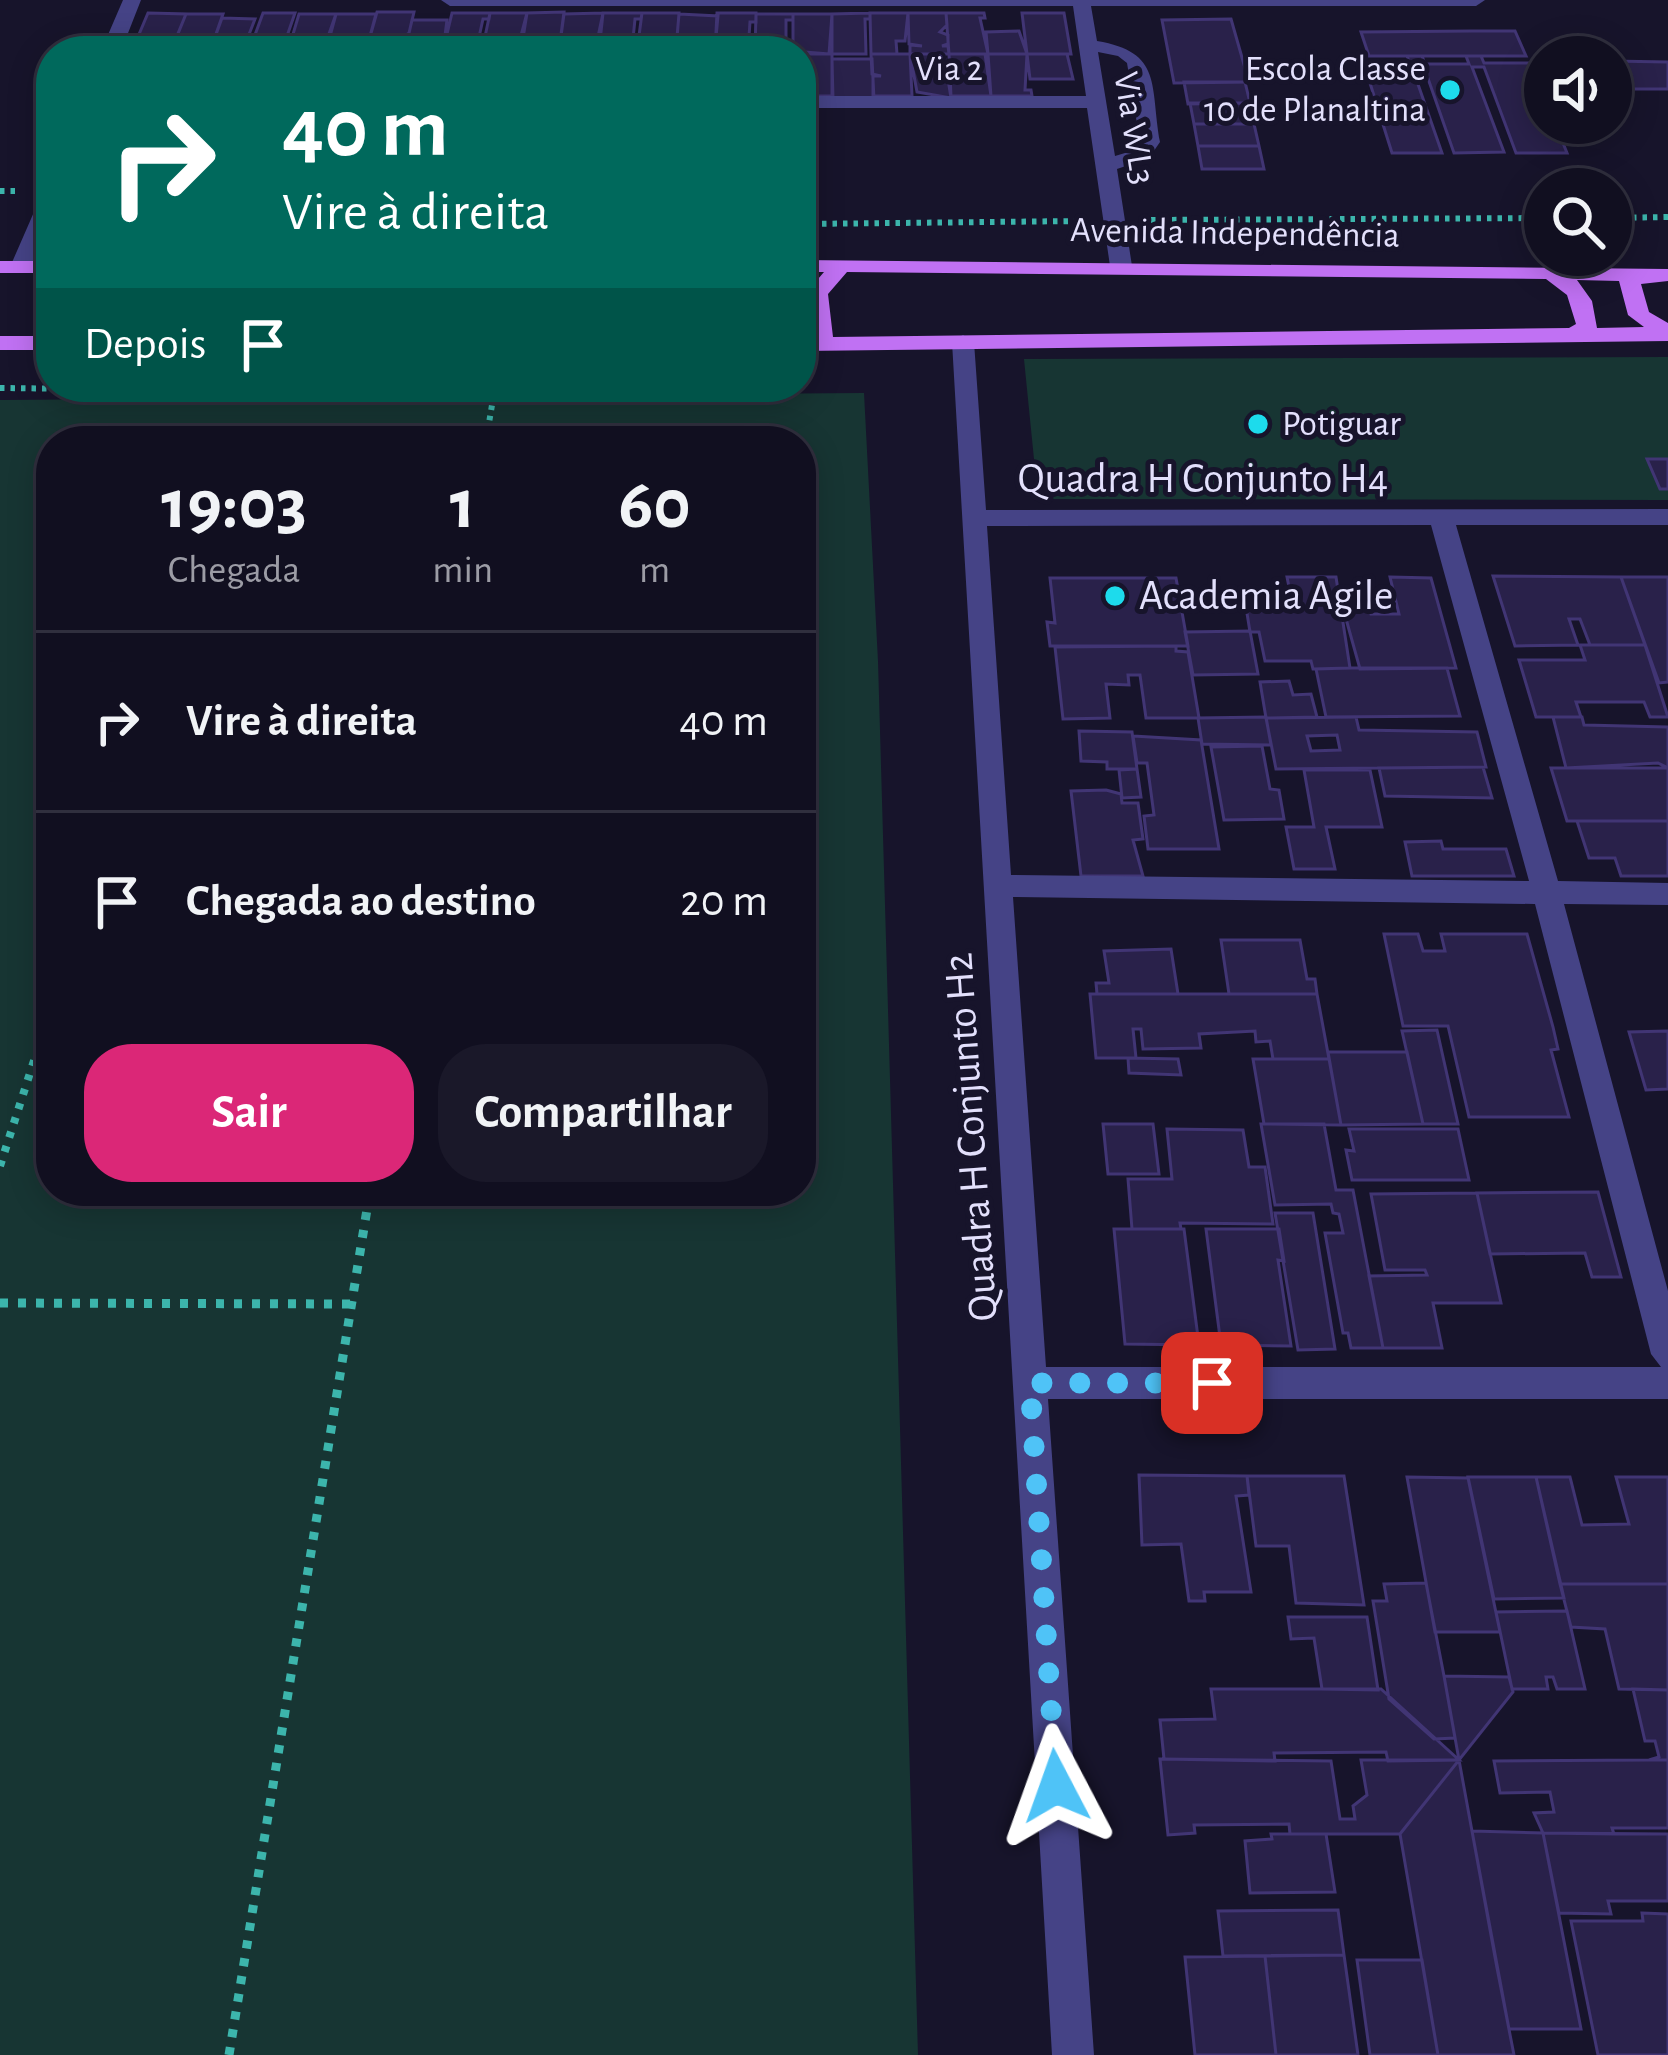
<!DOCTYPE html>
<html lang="pt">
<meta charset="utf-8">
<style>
body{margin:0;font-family:"Alegreya Sans",sans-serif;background:#1a1829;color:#f1f3f6;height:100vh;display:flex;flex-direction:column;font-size:45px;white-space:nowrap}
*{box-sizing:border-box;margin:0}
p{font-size:39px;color:#9c9ca5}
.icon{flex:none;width:66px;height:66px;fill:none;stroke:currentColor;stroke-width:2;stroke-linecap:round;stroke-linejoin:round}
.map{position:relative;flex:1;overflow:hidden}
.side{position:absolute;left:36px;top:426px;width:780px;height:780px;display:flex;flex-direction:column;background:#110f20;border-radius:48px;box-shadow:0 6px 30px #0003,0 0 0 3px #302f3e}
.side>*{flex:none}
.banner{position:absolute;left:36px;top:36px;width:780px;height:366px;border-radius:48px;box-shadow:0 6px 30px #0003,0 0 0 3px #302f3e;background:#00695c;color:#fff;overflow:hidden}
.tools{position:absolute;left:1524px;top:36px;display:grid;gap:24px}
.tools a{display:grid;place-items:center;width:108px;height:108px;border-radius:50%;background:#110f20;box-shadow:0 6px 30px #0003,0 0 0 3px #302f3e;font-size:60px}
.pin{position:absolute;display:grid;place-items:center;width:102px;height:102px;color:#fff;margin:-51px;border-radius:24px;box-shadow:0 6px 18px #0006}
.me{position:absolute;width:132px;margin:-66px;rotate:356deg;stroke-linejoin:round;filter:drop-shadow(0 0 9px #0008)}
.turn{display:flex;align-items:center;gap:42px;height:252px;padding:0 48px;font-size:54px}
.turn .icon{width:156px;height:156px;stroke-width:2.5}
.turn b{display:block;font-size:84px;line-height:102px}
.then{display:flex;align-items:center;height:114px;padding:0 48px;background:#0003;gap:24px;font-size:45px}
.eta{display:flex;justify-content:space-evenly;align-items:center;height:204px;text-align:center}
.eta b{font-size:72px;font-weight:700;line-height:84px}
.action{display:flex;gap:24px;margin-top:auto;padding:24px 48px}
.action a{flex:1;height:138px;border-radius:48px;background:#db2777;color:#fff;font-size:48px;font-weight:700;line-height:138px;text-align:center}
.action a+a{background:#1a1829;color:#f1f3f6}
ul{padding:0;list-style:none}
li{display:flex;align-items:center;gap:36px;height:180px;padding:0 48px;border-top:3px solid #302f3e}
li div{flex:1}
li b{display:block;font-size:45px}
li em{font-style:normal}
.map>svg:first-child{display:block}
.green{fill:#173533;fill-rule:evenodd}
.building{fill:#29214a;stroke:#413574;stroke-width:3;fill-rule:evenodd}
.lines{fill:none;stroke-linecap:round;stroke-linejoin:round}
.path-far2{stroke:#3cb5ac;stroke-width:6;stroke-dasharray:4.5 6;stroke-linecap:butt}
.path-far1{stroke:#3cb5ac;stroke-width:8;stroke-dasharray:6 9;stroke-linecap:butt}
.path{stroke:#3cb5ac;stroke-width:9;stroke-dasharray:8 10;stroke-linecap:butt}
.minor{fill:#454386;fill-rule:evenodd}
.major{fill:#c071f3;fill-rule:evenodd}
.route{stroke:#4fc3f7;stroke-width:21;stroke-dasharray:0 37.8}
.poi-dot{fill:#1ddbec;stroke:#17142b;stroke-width:4.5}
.labels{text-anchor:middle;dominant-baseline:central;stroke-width:10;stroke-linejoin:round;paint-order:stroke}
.far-street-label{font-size:36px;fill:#e3e0fc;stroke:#17142b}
.far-poi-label{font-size:36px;fill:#e3e0fc;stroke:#17142b;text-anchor:end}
.street-label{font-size:42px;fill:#e3e0fc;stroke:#17142b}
.poi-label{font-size:42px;fill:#e3e0fc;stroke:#17142b;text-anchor:start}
</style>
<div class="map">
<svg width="1668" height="2055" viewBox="0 0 1668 2055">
<rect width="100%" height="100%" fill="#17142b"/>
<path class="green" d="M1668,357V500L1038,499L1024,359Z
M864,393L878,661L918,2055H0V400ZM51,441H801V1191H51Z"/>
<path class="building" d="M377,12H414L409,33L401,39L408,38L405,51H366Z
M564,12L560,42L555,48L559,51H521L527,13Z
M148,13L186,14L172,48L132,51Z
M263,13H295L286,39L252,43Z
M452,13H490L489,19H483L476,51H443Z
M490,13H527L517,51H482Z
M603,13L595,51H559L564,14Z
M603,13H642L641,19H635L633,39H621L639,40L637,51H599Z
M642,13H679L676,51H637Z
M717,13H756V22H750L748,51H715Z
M870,13V19H865L866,54H832V14Z
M870,13H908L905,41H896L897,54H871Z
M908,13H946L947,25L940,32L948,35V44L942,46H948L949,54H910V45L922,46L909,44Z
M946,13H984L985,18H980L988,54H949Z
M1022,13H1064L1071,54H1027Z
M186,14H223L210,51H171Z
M299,14H336L324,48L288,51Z
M336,14H376L366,51H326Z
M679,14L718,16L715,48H676Z
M756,14H793V20H786V51H755Z
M793,14H832L829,54L793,51Z
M222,18L255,19L243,50L210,51Z
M1231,19L1249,82L1174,83L1162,20Z
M412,20H447L443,51H405Z
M1019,31L1027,54H988L986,32Z
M1471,31H1515L1526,56H1369L1361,32Z
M801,54H832V96H801Z
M871,54H910L912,96H873V76H881L872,74Z
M910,54H944L951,98L917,92Z
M949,54H985L991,96H951Z
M988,54H1027L1025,90H1031L1032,96H991Z
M1027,54H1067L1073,79H1030Z
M1407,56H1422L1425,64H1469L1466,56H1481L1484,63H1530L1545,100V123H1555L1567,153H1516L1484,67H1472L1504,152L1454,153L1424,67H1412L1442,153H1392L1364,64H1410Z
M832,59H872L874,99H833Z
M1611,61L1668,62V89H1611Z
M1184,82H1245L1250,103L1188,104Z
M1190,103H1250L1254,124H1194Z
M1194,124H1254L1259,146H1198Z
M1198,146H1259L1264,169H1202Z
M1647,459H1668V489H1660Z
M1493,576L1621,577L1645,645H1590L1580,619H1569L1578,645L1515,646Z
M1287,577H1336L1350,668L1313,669L1311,661H1265L1259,632H1250L1246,607H1293Z
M1390,577L1431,578L1456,668L1360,669L1341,601L1368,602L1371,614H1399Z
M1621,577H1668V682L1659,683Z
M1050,578H1176L1188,646H1050L1047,622L1055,623Z
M1250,631L1258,674L1193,675L1185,632Z
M1580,645H1645L1668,717H1650L1644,702H1576L1581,717H1536L1519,660H1585Z
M1176,646V651L1188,652L1199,718H1146L1140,675H1128L1129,685L1106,684L1110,718L1063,719L1055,647Z
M1350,668H1447L1460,716L1326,717L1316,669Z
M1289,681L1293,695L1311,694L1317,717L1266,718L1260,682Z
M1266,717L1271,745L1202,744L1198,718Z
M1356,717L1359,730L1477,732L1486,767L1276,769L1266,718ZM1337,735L1340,750L1311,751L1307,736Z
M1553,717H1582L1584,725L1668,727V768L1658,763L1566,768Z
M1079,731L1132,732L1137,769H1107V762L1081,761Z
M1133,736L1201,740L1219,849H1148L1144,816L1154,815L1147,763H1137Z
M1262,746L1270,789L1279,790L1284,819L1224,820L1211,747Z
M1483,767L1492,798L1385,796L1379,768Z
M1551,768H1668V821H1567Z
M1137,769L1141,797L1122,798L1119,770Z
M1304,770H1370L1382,827H1326L1335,869H1294L1286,827H1314Z
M1106,790L1121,794L1122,803H1138L1143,839L1133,840L1143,876H1081L1071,791Z
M1577,821H1668V876H1621L1615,858H1589Z
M1441,841L1443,849H1506L1514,876H1412L1405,842Z
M1384,934H1418L1423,951H1445L1441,934H1527L1553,1027L1558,1049L1551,1050L1569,1117H1469L1448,1026H1403Z
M1221,940H1300L1307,979H1315L1317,994H1229Z
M1171,949L1178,994H1097L1096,983H1109L1104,951Z
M1090,994H1317L1329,1059H1273L1270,1041L1256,1042L1255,1031L1199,1034L1201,1048L1143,1049L1141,1029H1133L1136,1058H1096Z
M1437,1030L1458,1124H1423L1402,1031Z
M1668,1031V1089L1646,1090L1629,1032Z
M1328,1052H1407L1423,1124L1341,1125Z
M1128,1058L1178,1059L1181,1075L1129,1073Z
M1253,1059H1329L1341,1125L1264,1124Z
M1103,1124H1153L1159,1174H1108Z
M1261,1124H1324L1336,1190H1353L1383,1348H1351L1348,1333H1343L1325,1233H1343L1339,1214L1333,1213L1331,1204L1275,1205Z
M1167,1129L1243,1130L1249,1167H1265L1273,1224L1180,1223L1181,1229H1132L1128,1179H1172Z
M1349,1129H1458L1469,1180H1352L1346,1150L1354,1151Z
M1598,1192L1621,1277H1592L1585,1253L1490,1254L1477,1193Z
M1477,1193L1501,1303H1433L1442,1348H1383L1369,1276L1427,1275L1425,1270H1385L1371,1194Z
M1275,1213H1313L1335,1349L1298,1350Z
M1114,1229H1184L1199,1345L1125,1344Z
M1206,1229H1279L1284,1261L1278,1260L1291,1346L1221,1345Z
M1139,1475L1247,1476L1249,1495L1236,1496L1251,1592H1204L1205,1601H1189L1181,1544L1142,1545Z
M1247,1476H1344L1364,1605L1296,1603L1289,1546H1256Z
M1407,1477L1468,1478L1500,1632H1435Z
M1468,1477H1536L1564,1598L1494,1599Z
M1536,1477H1570L1582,1525L1629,1524L1616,1477H1668V1584H1560Z
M1426,1583L1444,1676L1455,1738L1434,1739L1389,1699L1373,1601H1387L1384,1584Z
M1560,1584H1668V1690L1619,1689L1605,1629L1571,1627Z
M1567,1611L1585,1689H1557L1553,1677H1546L1548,1689H1512L1496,1612Z
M1288,1617H1367L1378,1690L1322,1689L1314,1638L1291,1639Z
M1444,1676L1509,1677L1513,1692L1459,1760Z
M1211,1689H1381L1459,1760L1388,1761L1386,1752L1274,1753L1275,1761L1164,1759L1160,1720L1215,1719Z
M1633,1689L1668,1690V1760H1649L1659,1757L1655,1741H1645Z
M1160,1759L1331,1761L1340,1819H1355L1353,1806L1367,1795L1361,1760H1459L1400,1834H1290L1289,1824L1194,1825L1195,1833L1168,1835Z
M1459,1760L1497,1968L1514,2055H1438L1400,1834Z
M1649,1760H1668V1828H1612L1614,1834L1543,1833L1534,1813L1554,1812L1550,1792L1500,1793L1494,1761Z
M1472,1831L1543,1833L1581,2029H1509Z
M1543,1833L1668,1834V1901H1608L1611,1914L1559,1913Z
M1271,1834H1326L1335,1892L1250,1893L1245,1841L1272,1839Z
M1338,1910L1344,1955L1223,1956L1218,1911Z
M1642,1913L1668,1914V2055H1598L1571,1921H1643Z
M1344,1955L1358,2055H1276L1265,1956Z
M1265,1956L1276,2055H1195L1185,1957Z
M1357,1960H1422L1438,2055H1370Z"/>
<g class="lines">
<path class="path-far2" d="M0,191H20
M1611,218L1668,217
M1151,220L1545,218
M801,224L1082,221
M0,388L710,396L721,387
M486,441L495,387"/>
<path class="path-far1" d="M0,1166L51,1008"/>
<path class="path" d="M0,1303L352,1304
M229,2055L370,1191"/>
<path class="minor" d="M123,0H141L121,51H101Z
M441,0H1485L1476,6H1091L1097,41C1163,52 1150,85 1160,142L1149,158L1117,169L1132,266L1121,272L1110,266L1087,108H801V96H1086L1073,6H450ZM1098,52L1118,56L1127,63L1140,142L1135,150L1115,156Z
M51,190C51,215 47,262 21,273L13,272L10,267L41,196Z
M963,335L974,342L986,510L1668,509V525H1456L1558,881L1668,883V905L1564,904L1668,1291V1399H1048L1094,2055H1052L952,342ZM1431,525L1529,881L1011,875L987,526ZM1013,897L1535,904L1651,1354L1661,1367H1046Z"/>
<path class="major" d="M801,260L1668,269V281L1641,284L1649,312L1668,323V341L801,351V337H811L806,293L824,272H801ZM847,272L1546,279L1567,295L1576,324L1569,328L833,337L828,294ZM1577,280L1619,281L1628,315L1644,327L1597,328L1592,301Z
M0,261H51V273H0Z
M0,336H51V350H0Z"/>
</g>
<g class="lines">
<path class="route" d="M1056,1786L1030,1383H1212"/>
</g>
<g class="poi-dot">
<circle cx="1450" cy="90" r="12"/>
<circle cx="1258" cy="424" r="12"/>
<circle cx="1115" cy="596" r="12"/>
</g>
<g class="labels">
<g class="far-street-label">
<text x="949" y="69">Via 2</text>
<text transform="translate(1134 128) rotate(81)">Via WL3</text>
<text transform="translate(1235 233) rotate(1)">Avenida Independência</text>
</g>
<g class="far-poi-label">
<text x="1426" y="69">Escola Classe<tspan x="1426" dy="41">10 de Planaltina</tspan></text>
<text x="1282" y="424" text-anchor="start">Potiguar</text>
</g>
<g class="street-label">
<text x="1203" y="479">Quadra H Conjunto H4</text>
<text transform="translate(971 1137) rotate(-94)">Quadra H Conjunto H2</text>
</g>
<g class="poi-label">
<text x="1139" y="596">Academia Agile</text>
</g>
</g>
</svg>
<div class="tools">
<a><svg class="icon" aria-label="sound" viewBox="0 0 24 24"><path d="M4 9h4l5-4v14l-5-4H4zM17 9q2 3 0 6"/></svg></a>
<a><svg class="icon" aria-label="search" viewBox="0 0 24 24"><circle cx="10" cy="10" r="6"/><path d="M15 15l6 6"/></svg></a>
</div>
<div class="pin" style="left:1212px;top:1383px;background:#d93025"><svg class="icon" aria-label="arrive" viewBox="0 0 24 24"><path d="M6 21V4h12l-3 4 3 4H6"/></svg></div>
<svg class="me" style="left:1056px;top:1786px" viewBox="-20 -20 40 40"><path d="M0-17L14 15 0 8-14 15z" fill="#4fc3f7" stroke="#fff" stroke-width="4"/></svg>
<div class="banner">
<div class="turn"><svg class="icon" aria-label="right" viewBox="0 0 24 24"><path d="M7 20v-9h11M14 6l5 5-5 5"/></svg><div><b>40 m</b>Vire à direita</div></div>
<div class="then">Depois<svg class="icon" aria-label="arrive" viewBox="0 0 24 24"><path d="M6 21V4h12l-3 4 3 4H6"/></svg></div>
</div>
<section class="side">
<div class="eta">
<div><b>19:03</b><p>Chegada</p></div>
<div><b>1</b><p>min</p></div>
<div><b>60</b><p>m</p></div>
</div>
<ul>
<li><svg class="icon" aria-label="right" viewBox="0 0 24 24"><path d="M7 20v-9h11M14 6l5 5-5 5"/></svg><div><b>Vire à direita</b></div><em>40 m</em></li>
<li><svg class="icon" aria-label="arrive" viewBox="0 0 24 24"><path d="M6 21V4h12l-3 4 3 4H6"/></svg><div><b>Chegada ao destino</b></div><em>20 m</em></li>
</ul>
<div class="action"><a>Sair</a><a>Compartilhar</a></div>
</section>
</div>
